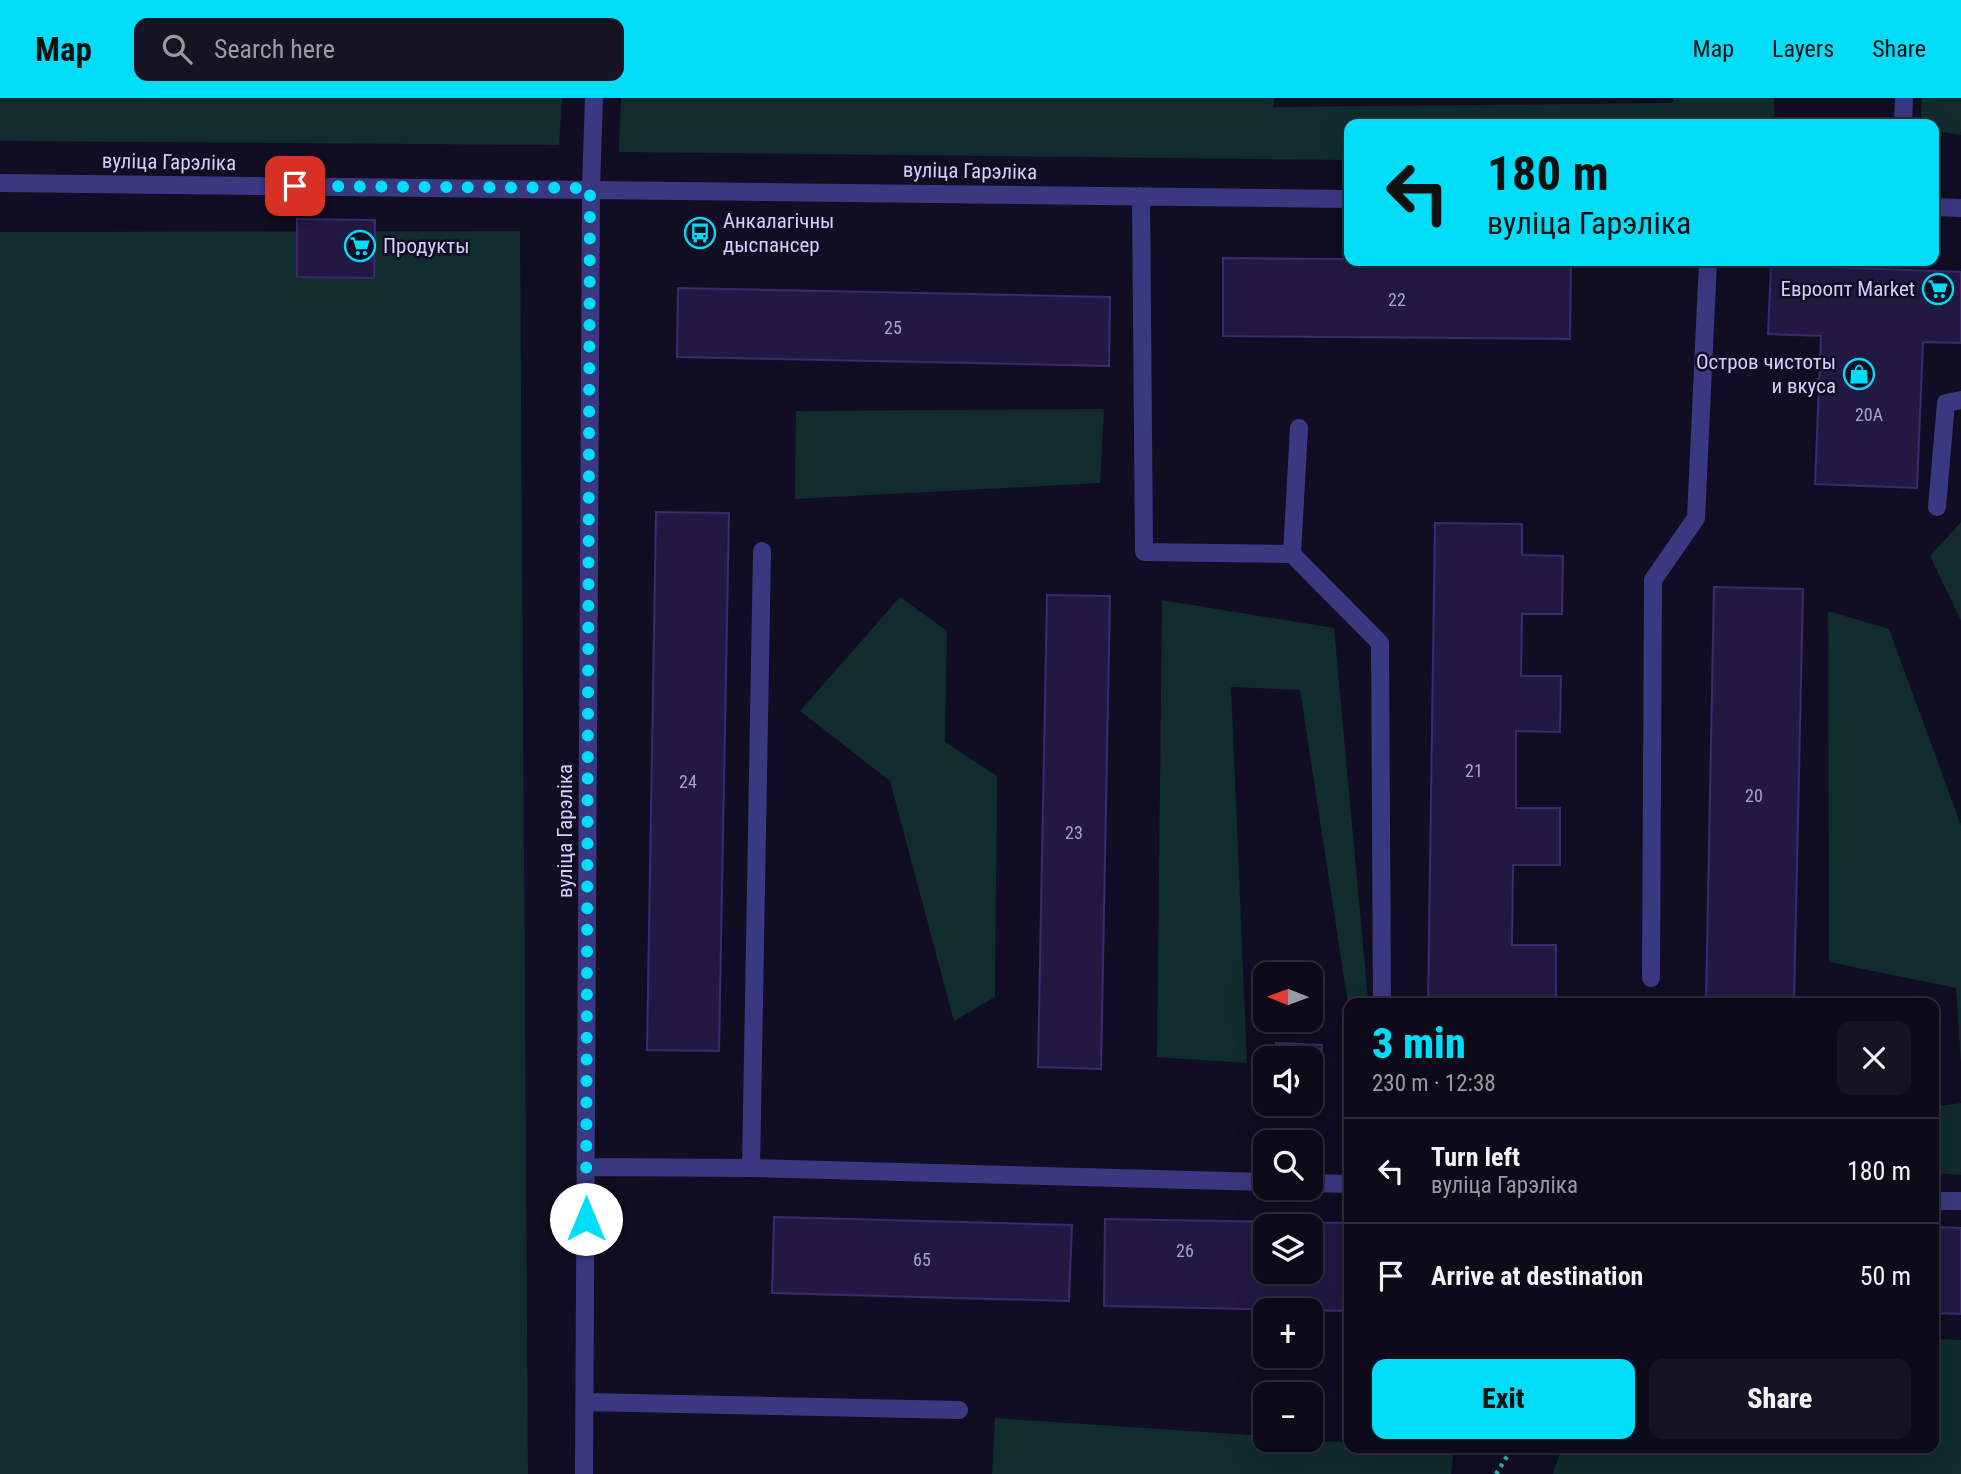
<!DOCTYPE html>
<meta charset="utf-8">
<style>
body{margin:0;font-family:"Roboto Condensed",sans-serif;background:#161323;color:#f1f3f6;height:100vh;display:flex;flex-direction:column;font-size:26px;white-space:nowrap}
*{box-sizing:border-box;margin:0}
p{font-size:23px;color:#9a9aa2}
.icon{flex:none;width:38px;height:38px;fill:none;stroke:currentColor;stroke-width:2;stroke-linecap:round;stroke-linejoin:round}
.map{position:relative;flex:1;overflow:hidden}
.details{position:absolute;left:1344px;top:900px;width:595px;height:455px;display:flex;flex-direction:column;background:#0d0a1a;border-radius:14px;box-shadow:0 7px 28px #0002,0 0 0 2px #2d2b39}
.details>*{flex:none}
.top-card{position:absolute;left:1344px;top:21px;width:595px;height:147px;border-radius:14px;box-shadow:0 7px 28px #0002,0 0 0 2px #2d2b39;background:#00ddf9;color:#111;overflow:hidden}
.needle{width:46px;rotate:271deg}
.tools{position:absolute;left:1253px;top:864px;display:grid;gap:14px}
.tools a{display:grid;place-items:center;width:70px;height:70px;border-radius:14px;background:#0d0a1a;box-shadow:0 7px 28px #0002,0 0 0 2px #2d2b39;font-size:35px}
.pin{position:absolute;display:grid;place-items:center;width:60px;height:60px;color:#fff;margin:-30px;border-radius:14px;box-shadow:0 4px 10px #0006}
.me{position:absolute;width:77px;margin:-38px;rotate:0deg;stroke-linejoin:round;filter:drop-shadow(0 0 5px #0008)}
.turn{display:flex;align-items:center;gap:24px;height:147px;padding:0 28px;font-size:32px}
.turn .icon{width:91px;height:91px;stroke-width:2.5}
.turn b{display:block;font-size:49px;line-height:60px}
.round{display:grid;place-items:center;flex:none;width:74px;height:74px;border-radius:14px;background:#161323}
.summary{display:flex;align-items:center;justify-content:space-between;height:119px;padding:0 28px}
h1{font-size:42px;font-weight:800;line-height:52px;color:#00ddf9}
.primary-button{display:flex;gap:14px;margin-top:auto;padding:14px 28px}
.primary-button a{flex:1;height:80px;border-radius:14px;background:#00ddf9;color:#111;font-size:28px;font-weight:800;line-height:80px;text-align:center}
.primary-button a+a{background:#161323;color:#f1f3f6}
ul{padding:0;list-style:none}
li{display:flex;align-items:center;gap:21px;height:105px;padding:0 28px;border-top:2px solid #2d2b39}
li div{flex:1}
li b{display:block;font-size:26px}
li em{font-style:normal}
header{display:flex;align-items:center;gap:42px;box-sizing:border-box;height:98px;padding:0 35px;background:#00ddf9;color:#111}
header strong{font-size:33px}
nav{display:flex;gap:38px;margin-inline-start:auto;font-size:24px}
.search{width:490px;height:63px;background:#161323;display:flex;align-items:center;gap:18px;box-sizing:border-box;padding:0 24px;border-radius:14px;color:#9a9aa2;font-size:26px}
.map>svg:first-child{display:block}
.green{fill:#102c2c}
.building{fill:#221943;stroke:#392b70;stroke-width:2;fill-rule:evenodd}
.lines{fill:none;stroke-linecap:round;stroke-linejoin:round}
.path{stroke:#2cb5af;stroke-width:4.5;stroke-dasharray:3.5 5;stroke-linecap:butt}
.minor{stroke:#3b3882;stroke-width:18}
.route{stroke:#00ddf9;stroke-width:12;stroke-dasharray:0 21.6}
.labels{text-anchor:middle;dominant-baseline:central;stroke-width:5;stroke-linejoin:round;paint-order:stroke}
.number-label{font-size:18px;fill:#a8a1d0}
.street-label{font-size:21px;fill:#d5ceff;stroke:#110d22}
.poi-label{font-size:21px;fill:#d5ceff;stroke:#110d22;text-anchor:start}
</style>
<header>
<strong>Map</strong>
<div class="search"><svg class="icon" aria-label="search" viewBox="0 0 24 24"><circle cx="10" cy="10" r="6"/><path d="M15 15l6 6"/></svg>Search here</div>
<nav><a>Map</a><a>Layers</a><a>Share</a></nav>
</header>
<div class="map">
<svg width="1961" height="1376" viewBox="0 0 1961 1376">
<rect width="100%" height="100%" fill="#110d22"/>
<path class="green" d="M0,0H562L559,47L0,43Z
M621,0H1275L1273,9L1672,5L1674,0H1774L1775,25L1839,22V26H1349V62L619,54Z
M1922,0H1961V37L1934,33V26H1920Z
M520,133L528,1376H0V134Z
M1104,311L1100,385L795,401L796,313Z
M1961,424V523L1930,458Z
M900,499L947,533L945,644L997,678L995,899L954,923L890,683L800,613Z
M1162,502L1334,530L1368,901L1348,906L1300,592L1231,589L1247,965L1157,959Z
M1828,513L1889,531L1961,727V966L1956,890L1829,864Z
M1961,1005V1077L1934,1075V1009Z
M1934,1241L1961,1242V1376H1553L1562,1349H1934Z
M995,1320L1265,1338V1342L1349,1344V1349L1454,1351L1451,1376H992Z"/>
<path class="building" d="M297,121L375,122L374,180L297,179Z
M1223,160L1571,163L1570,241L1223,238Z
M1771,167L1961,174V245L1923,244L1917,390L1815,386L1821,238L1768,236Z
M678,190L1110,199L1109,268L677,259Z
M656,414L729,415L719,953L647,952Z
M1435,425L1522,426V457L1563,458L1562,516H1522L1521,578H1561L1560,634L1516,633V710H1560V767H1513L1512,847H1556V905H1428Z
M1714,489L1803,491L1794,904L1706,903Z
M1047,497L1110,498L1101,971L1038,969Z
M1276,945L1322,947L1321,978H1311V961H1276Z
M774,1119L1072,1127L1069,1203L772,1195Z
M1105,1121L1349,1125V1213L1104,1208ZM1265,1129H1311V1174H1265Z
M1934,1129L1961,1130V1216L1934,1215Z"/>
<g class="lines">
<path class="path" d="M1496,1376L1513,1349"/>
<path class="minor" d="M1903,26L1904,0
M0,85L1349,101
M1141,98L1144,454L1292,456L1299,330
M1934,109L1961,110
M1937,409L1946,305L1961,302
M762,453L751,1070L1265,1084
M1292,456L1380,545L1382,905
M1651,880L1653,482L1696,420L1708,163
M586,1069L751,1070
M1311,1085L1349,1086
M1934,1103H1961
M585,1304L959,1312
M584,1376L591,90L594,0"/>
</g>
<g class="lines">
<path class="route" d="M295,88L590,90L586,1121"/>
</g>
<defs>
<g id="bus-ring" transform="scale(1.575)"><circle r="9.5" fill="#110d22" stroke="#00ddf9" stroke-width="1.5"/><path d="M-5-6H5V4H4V6H2V4H-2V6H-4V4H-5ZM-3.5-4V0h7V-4ZM-3.5 1.2v1.5H-2V1.2ZM2 1.2v1.5H3.5V1.2Z" fill="#00ddf9"/></g>
<g id="supermarket-ring" transform="scale(1.575)"><circle r="9.5" fill="#110d22" stroke="#00ddf9" stroke-width="1.5"/><path d="M-6-5.5h2.5l.6 2H6L4.5 2H-2.5L-4.4-4H-6ZM-1.5 3.2a1.3 1.3 0 1 0 .1 0ZM3 3.2a1.3 1.3 0 1 0 .1 0Z" fill="#00ddf9"/></g>
<g id="shop-ring" transform="scale(1.575)"><circle r="9.5" fill="#110d22" stroke="#00ddf9" stroke-width="1.5"/><path d="M-5-2.5h2.3a2.7 3.5 0 0 1 5.4 0H5L5.5 6h-11ZM-1.5-2.5h3a1.5 2.3 0 0 0-3 0Z" fill="#00ddf9"/></g>
</defs>
<g fill-rule="evenodd">
<use href="#bus-ring" x="700" y="135"/>
<use href="#supermarket-ring" x="360" y="148"/>
<use href="#supermarket-ring" x="1938" y="191"/>
<use href="#shop-ring" x="1859" y="276"/>
</g>
<g class="labels">
<g class="number-label">
<text x="1397" y="201">22</text>
<text x="893" y="229">25</text>
<text x="1869" y="316">20А</text>
<text x="1474" y="672">21</text>
<text x="688" y="683">24</text>
<text x="1754" y="697">20</text>
<text x="1074" y="734">23</text>
<text x="1185" y="1152">26</text>
<text x="922" y="1161">65</text>
</g>
<g class="street-label">
<text transform="translate(169 64) rotate(1)">вуліца Гарэліка</text>
<text transform="translate(970 73) rotate(1)">вуліца Гарэліка</text>
<text transform="translate(565 733) rotate(-90)">вуліца Гарэліка</text>
</g>
<g class="poi-label">
<text x="723" y="123">Анкалагічны<tspan x="723" dy="24">дыспансер</tspan></text>
<text x="383" y="148">Продукты</text>
<text x="1915" y="191" text-anchor="end">Евроопт Market</text>
<text x="1836" y="264" text-anchor="end">Остров чистоты<tspan x="1836" dy="24">и вкуса</tspan></text>
</g>
</g>
</svg>
<div class="tools">
<a><svg class="needle" viewBox="-14 -14 28 28"><path d="M0-13l5 13h-10z" fill="#e53935"/><path d="M0 13l5-13h-10z" fill="#9a9aa2"/></svg></a>
<a><svg class="icon" aria-label="sound" viewBox="0 0 24 24"><path d="M4 9h4l5-4v14l-5-4H4zM17 9q2 3 0 6"/></svg></a>
<a><svg class="icon" aria-label="search" viewBox="0 0 24 24"><circle cx="10" cy="10" r="6"/><path d="M15 15l6 6"/></svg></a>
<a><svg class="icon" aria-label="layers" viewBox="0 0 24 24"><path d="M12 4l9 5-9 5-9-5zM3 14l9 5 9-5"/></svg></a>
<a>+</a>
<a>−</a>
</div>
<div class="pin" style="left:295px;top:88px;background:#d93025"><svg class="icon" aria-label="arrive" viewBox="0 0 24 24"><path d="M6 21V4h12l-3 4 3 4H6"/></svg></div>
<svg class="me" style="left:586px;top:1121px" viewBox="-20 -20 40 40"><circle r="19" fill="#fff"/><path d="M0-13L10 11 0 6-10 11z" fill="#00ddf9"/></svg>
<div class="top-card">
<div class="turn"><svg class="icon" aria-label="left" viewBox="0 0 24 24"><path d="M17 20v-9H6M10 6l-5 5 5 5"/></svg><div><b>180 m</b>вуліца Гарэліка</div></div>
</div>
<section class="details">
<div class="summary"><div><h1>3 min</h1><p>230 m · 12:38</p></div><a class="round"><svg class="icon" aria-label="close" viewBox="0 0 24 24"><path d="M6 6l12 12M18 6L6 18"/></svg></a></div>
<ul>
<li><svg class="icon" aria-label="left" viewBox="0 0 24 24"><path d="M17 20v-9H6M10 6l-5 5 5 5"/></svg><div><b>Turn left</b><p>вуліца Гарэліка</p></div><em>180 m</em></li>
<li><svg class="icon" aria-label="arrive" viewBox="0 0 24 24"><path d="M6 21V4h12l-3 4 3 4H6"/></svg><div><b>Arrive at destination</b></div><em>50 m</em></li>
</ul>
<div class="primary-button"><a>Exit</a><a>Share</a></div>
</section>
</div>
